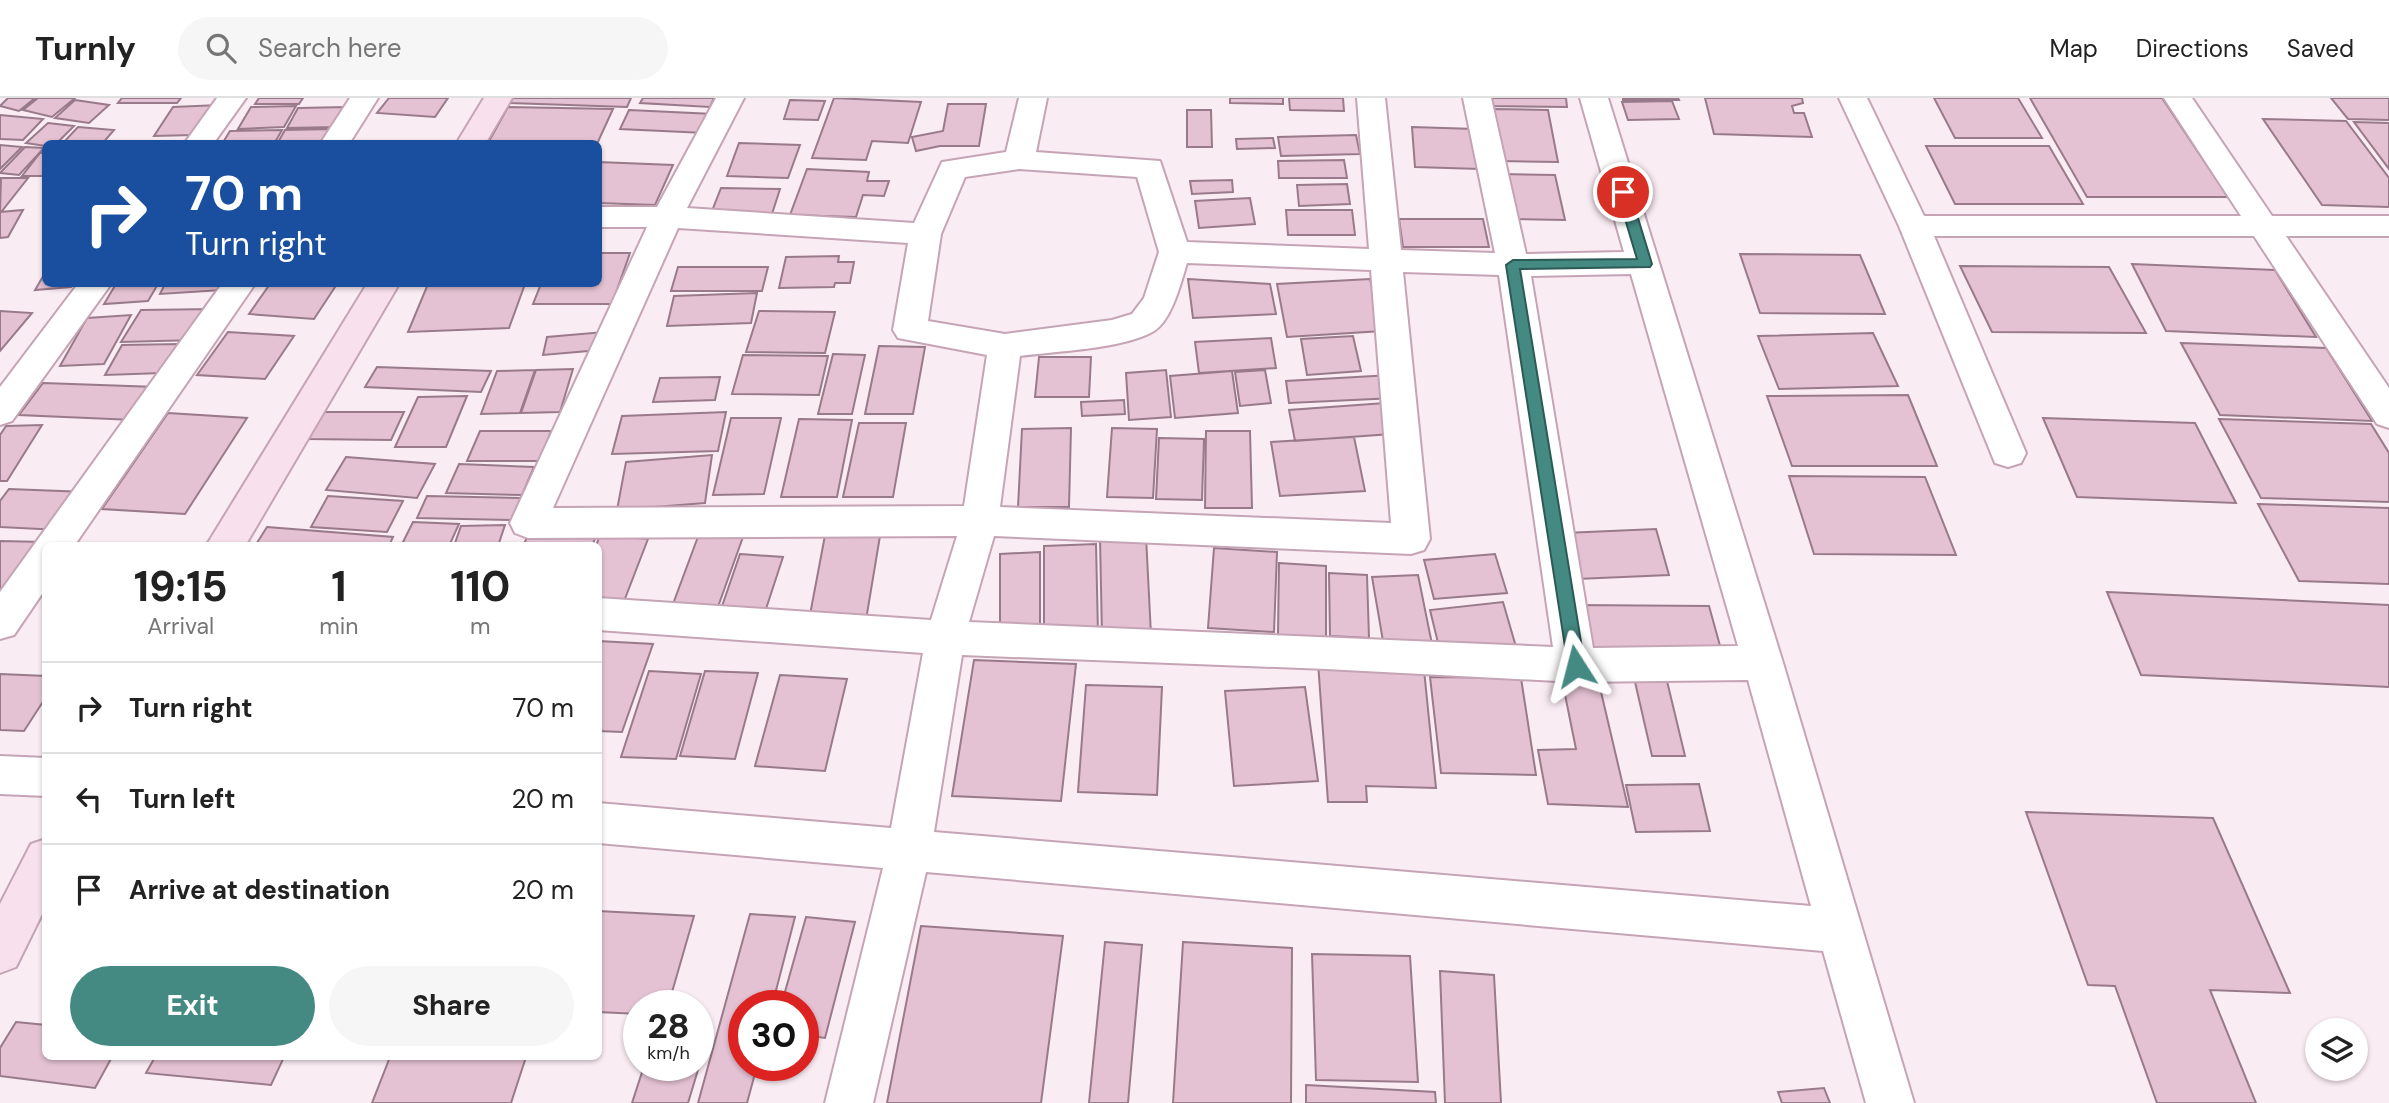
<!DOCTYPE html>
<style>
body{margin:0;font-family:"DM Sans",sans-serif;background:#f6f6f6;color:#222;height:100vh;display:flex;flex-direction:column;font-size:26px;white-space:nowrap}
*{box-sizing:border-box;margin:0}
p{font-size:23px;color:#767676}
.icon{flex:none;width:38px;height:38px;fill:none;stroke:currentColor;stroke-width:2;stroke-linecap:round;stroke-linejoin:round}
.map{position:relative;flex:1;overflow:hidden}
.panel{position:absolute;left:42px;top:444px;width:560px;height:518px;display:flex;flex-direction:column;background:#fff;border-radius:10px;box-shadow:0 2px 5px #0004}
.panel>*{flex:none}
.top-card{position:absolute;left:42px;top:42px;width:560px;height:147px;border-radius:10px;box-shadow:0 2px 5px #0004;background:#1a4fa0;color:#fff;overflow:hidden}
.controls{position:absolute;left:2305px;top:920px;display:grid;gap:14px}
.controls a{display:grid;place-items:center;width:63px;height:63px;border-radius:50%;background:#fff;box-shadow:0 2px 5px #0004;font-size:35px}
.speed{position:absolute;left:623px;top:892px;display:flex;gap:14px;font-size:35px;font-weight:700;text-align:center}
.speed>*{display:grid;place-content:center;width:91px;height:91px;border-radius:50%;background:#fff;box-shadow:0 2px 5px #0004;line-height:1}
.speed small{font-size:18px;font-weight:400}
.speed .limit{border:10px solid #d22;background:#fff;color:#111}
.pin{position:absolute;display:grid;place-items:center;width:60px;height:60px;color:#fff;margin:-30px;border:4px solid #fff;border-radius:50%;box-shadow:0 2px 7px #0007}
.me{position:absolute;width:77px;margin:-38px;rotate:351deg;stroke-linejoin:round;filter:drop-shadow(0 0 5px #0008)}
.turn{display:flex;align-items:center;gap:24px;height:147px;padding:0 28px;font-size:32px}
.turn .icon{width:91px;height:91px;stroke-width:2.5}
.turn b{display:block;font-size:49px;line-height:60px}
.eta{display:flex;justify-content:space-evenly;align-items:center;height:119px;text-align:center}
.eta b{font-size:42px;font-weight:700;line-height:49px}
.button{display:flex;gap:14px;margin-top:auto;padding:14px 28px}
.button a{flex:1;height:80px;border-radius:42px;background:#448a83;color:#fff;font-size:28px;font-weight:700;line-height:80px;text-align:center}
.button a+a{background:#f6f6f6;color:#222}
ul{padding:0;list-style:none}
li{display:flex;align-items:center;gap:21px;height:91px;padding:0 28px;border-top:2px solid #e0e0e0}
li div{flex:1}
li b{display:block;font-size:26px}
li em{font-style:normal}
header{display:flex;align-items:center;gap:42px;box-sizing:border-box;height:98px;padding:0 35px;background:#fff;border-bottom:2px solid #e0e0e0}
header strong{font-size:33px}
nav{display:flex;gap:38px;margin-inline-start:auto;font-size:24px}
.search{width:490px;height:63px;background:#f6f6f6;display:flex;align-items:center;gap:18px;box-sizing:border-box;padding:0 24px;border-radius:38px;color:#767676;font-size:26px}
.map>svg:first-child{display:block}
.building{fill:#e4c2d3;stroke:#997a8b;stroke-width:2}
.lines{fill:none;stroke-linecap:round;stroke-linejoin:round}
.street-casing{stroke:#c5a4b5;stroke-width:4}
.secondary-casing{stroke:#c5a4b5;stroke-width:4}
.street{fill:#fff;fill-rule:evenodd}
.secondary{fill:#f8e0ed;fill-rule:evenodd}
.route{fill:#448a83;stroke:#2c5a55;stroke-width:2}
</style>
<header>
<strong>Turnly</strong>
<div class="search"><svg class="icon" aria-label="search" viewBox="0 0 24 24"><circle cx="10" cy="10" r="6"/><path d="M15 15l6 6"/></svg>Search here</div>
<nav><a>Map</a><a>Directions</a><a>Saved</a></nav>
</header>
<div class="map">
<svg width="2389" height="1005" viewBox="0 0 2389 1005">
<rect width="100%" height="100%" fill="#faecf3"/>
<path class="building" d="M8,0H35L19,13L0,8Z
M38,0H75L52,19L23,12Z
M122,0H181L177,5H118Z
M259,0H303L299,6H255Z
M389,0H448L435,19L377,15Z
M513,0H631L627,9L510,5Z
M643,0H714L710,9L640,5Z
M834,0L921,4L908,45L872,43L866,62L812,60Z
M1230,0H1283V6L1230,5Z
M1289,0H1343L1344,13L1290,12Z
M1482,0H1566L1567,9L1483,8Z
M1623,0H1678L1679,2H1623Z
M1705,0H1802L1803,5L1792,8L1794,15H1804L1812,39L1714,36Z
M1934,0H2018L2042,40H1955Z
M2030,0H2162L2228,99H2087Z
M2331,0H2389V22L2348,21Z
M75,2L109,7L89,25L55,20Z
M790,2L825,3L818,22L784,21Z
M1672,3L1679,21L1628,22L1622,4Z
M948,6H986L979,48H940L916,53L912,39L943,33Z
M218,7L195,37L154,38L173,9Z
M296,8L284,29L238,31L251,9Z
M347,9L336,29L287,30L298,10Z
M508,9L613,11L597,46L488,45Z
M1492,11L1548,12L1558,64L1500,63Z
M629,12L713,16L705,35L620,31Z
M1187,12H1211L1212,49H1187Z
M0,17L43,21L23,42L0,41Z
M2263,21L2346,23L2389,80V109L2322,107Z
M2354,24L2389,25V71Z
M48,25L74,28L56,46L46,48L26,45Z
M78,29L114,32L102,46H62Z
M1412,29L1475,31L1480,71L1415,69Z
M332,31L325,46H277L285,32Z
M282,32L274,46H222L230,33Z
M1356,37L1360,56L1281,58L1278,39Z
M1273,40L1275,50L1237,51L1236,41Z
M739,45L800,47L788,80L727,78Z
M0,47L22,49L0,71Z
M1926,48H2049L2083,106H1955Z
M25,49L44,50L19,77L0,75Z
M40,55H46V78H22Z
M1344,62L1347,80H1279L1278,63Z
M598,64L673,67L655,107L598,105Z
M807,71L869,74L867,83H889L884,98L863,97L856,119L790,117Z
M1500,76L1555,77L1565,122L1509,121Z
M1,80H28L2,113H0Z
M1232,82L1233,94L1192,96L1190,83Z
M1347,86L1350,106L1299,108L1297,87Z
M721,90L780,91L771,119L710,118Z
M1250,100L1255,126L1199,130L1195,103Z
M23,112L8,139L0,140V114Z
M1286,112H1352L1355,137H1288Z
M1399,121H1483L1489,149H1403Z
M598,155H630L612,206H533L541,186H598Z
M1740,156L1860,157L1885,216L1760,215Z
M839,158L838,164H854L850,185H835L834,189L779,190L786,159Z
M2132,166L2275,172L2316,239L2166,233Z
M1960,168L2109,169L2146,235L1992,234Z
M678,169H768L762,193H671Z
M45,175L46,186H73L71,189L35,192Z
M1188,181L1270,186L1276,216L1193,220Z
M1370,181L1382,233L1287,239L1277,186Z
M116,186H158L148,203L104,206Z
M165,186H225L222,192L160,196Z
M270,186H337L314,221L249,216Z
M428,186H525L509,230L408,234Z
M757,195L751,225L667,228L674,198Z
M214,211L197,242L121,244L141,212Z
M0,213L32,215L0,253Z
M759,213L835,214L825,255L746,254Z
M131,217L104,266L60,268L87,220Z
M228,234L294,238L265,281L197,277Z
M604,234L600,252L543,257L547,239Z
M1873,235L1898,288L1779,291L1758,238Z
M1353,238L1361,273L1307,277L1301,241Z
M1271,240L1276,270L1199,275L1195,244Z
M2181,245L2326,250L2372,323L2220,317Z
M179,246L163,275L105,277L122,247Z
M879,248L925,249L913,316H865Z
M833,256L865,257L852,316H818Z
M743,257L828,258L819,297L732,296Z
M1039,259H1091L1089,299H1035Z
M377,269L491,273L481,294L365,289Z
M573,271L560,314L521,315L536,272Z
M535,272L520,315L481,316L497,273Z
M1166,272L1171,319L1129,322L1126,275Z
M1265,272L1271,305L1240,308L1235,274Z
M1232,273L1238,315L1175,320L1170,278Z
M1391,277L1395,300L1289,305L1286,283Z
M720,279L715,302L653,304L660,280Z
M43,285L156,289L134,322L19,317Z
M1908,297L1937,368H1792L1767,298Z
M467,298L446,349H395L418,299Z
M1124,302L1125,316L1082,318L1081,304Z
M1385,305L1391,336L1295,343L1289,312Z
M320,314H404L391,342L306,341Z
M726,314L718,353L612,356L622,318Z
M168,315L247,320L185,416L102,411Z
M731,320H781L764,396L713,397Z
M2043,320L2195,325L2236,405L2077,399Z
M799,321L852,322L837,399H781Z
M2219,321L2371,326L2389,355V404L2261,400Z
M859,325H906L893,399H843Z
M42,327L7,383H0V337L6,328Z
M1071,330L1069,409H1018L1022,331Z
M1112,330L1157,331L1153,400L1107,399Z
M480,333H551L540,363H467Z
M1206,333H1250L1252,410H1205Z
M1354,339L1365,393L1280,398L1271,344Z
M1159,340L1204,341L1202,402L1156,401Z
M712,357L705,405L617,412L626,364Z
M346,359L435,366L417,400L326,392Z
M459,366L534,369L522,397L446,395Z
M1789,378L1925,379L1956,457L1814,456Z
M9,391L86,394L60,432L0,429V403Z
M328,398L403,403L387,434L311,429Z
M427,398L521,400L512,422L417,420Z
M2258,406L2389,410V486L2299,483Z
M413,424L459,426L449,448H401Z
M505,427L498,448H454L461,428Z
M267,429L393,439L389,448H255Z
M531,431L597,436L592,448H523Z
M1656,431L1669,477L1577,481L1565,435Z
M826,432H881L866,522H809Z
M699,436L743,439L715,517L670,514Z
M600,437L648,441L621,511L598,509V448H596Z
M1146,438L1151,537L1102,538L1100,440Z
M0,443L45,444L0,508Z
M1096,446L1098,536L1044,539V448Z
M1214,450L1277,454L1274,534L1208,530Z
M1040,454V527L1000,530V456Z
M740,456L783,459L764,517L720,514Z
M1495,456L1507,495L1434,501L1424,462Z
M1279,465L1326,468V539L1278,537Z
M1329,475L1367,477L1369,540L1330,538Z
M1418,477L1432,546L1384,549L1372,479Z
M2107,494L2389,507V589L2141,577Z
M1503,504L1516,549L1441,557L1430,512Z
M1573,507L1709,508L1722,555L1583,554Z
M598,543L653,546L622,634L598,633Z
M974,562L1076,566L1061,703L952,698Z
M1318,564L1424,572L1436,690L1366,688L1367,704H1328Z
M649,573L701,576L676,661L621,659Z
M705,573L758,575L735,661L680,658Z
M0,576L46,578V599L24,633L0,632Z
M780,577L847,581L825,673L755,668Z
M1430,579L1521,580L1536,677L1441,675Z
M1598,581L1628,709L1548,706L1538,652L1576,651L1562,582Z
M1667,583L1685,658H1652L1635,584Z
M1086,587L1162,589L1157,697L1078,694Z
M1305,589L1318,683L1234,688L1225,593Z
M1699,686L1710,733L1636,734L1626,687Z
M2026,714L2213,720L2290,895L2210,892L2256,1005H2157L2115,888L2088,887Z
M598,813L694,818L668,908H639V916L598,914Z
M750,816L795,819L772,908H744V968H757L747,1005H698Z
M806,819L855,824L825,940L803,937V908H781Z
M921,828L1063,838L1041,1005H887Z
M1105,844L1142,847L1128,1005H1089Z
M1183,844L1292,850L1291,1005H1173Z
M1312,856L1410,858L1418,984L1316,982Z
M1440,873L1494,877L1501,1005H1445Z
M16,924L46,927V959H112L95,990L0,978V950Z
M698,928L711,929L688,1005H632L644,968H698Z
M155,959H284L271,987L146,975Z
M390,959H526L511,1005H372Z
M1306,987L1435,994L1436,1005H1306Z
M1824,990L1830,1005H1782L1778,994Z"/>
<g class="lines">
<g class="street-casing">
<path id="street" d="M217,0H246L213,46H184Z
M350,0H378L349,46H320Z
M716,0H744L687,110L914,125L942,64L1006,54L1019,0H1047L1036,54L1160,63L1187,144L1369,151L1357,0H1385L1401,152L1495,155L1463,0H1491L1526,156L1624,154L1580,0H1608L1783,565L1914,1005H1866L1823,853L926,774L873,1005H825L883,770L598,745V705L891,730L923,555L598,532V500L931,522L957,438L528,440L515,435L510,425L647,129H598V109H657ZM1019,71L1137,79L1159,154L1144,200L1132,216L1112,222L1005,236L928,223L941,136L965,79ZM678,130L908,145L893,232L898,240L987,257L964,408L553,410ZM1187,165L1371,172L1391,425L1000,409L1020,258C1056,253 1124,251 1154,233C1172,222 1181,184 1187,165ZM1403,174L1499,177L1553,549L969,524L994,438L1411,456L1424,452L1430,441ZM1631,176L1738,548L1593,550L1531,178ZM962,557L1326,571L1576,584L1748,582L1811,808L934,734Z
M1839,0H1867L1924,118H2241L2164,0H2192L2272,118H2389V138H2286L2389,290V330L2377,326L2254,138H1934L2026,355L2021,365L2008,369L1995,365L1899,128Z
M78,186H111L12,323L0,327V289Z
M222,186H255L74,448H46V490L14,537L0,541V494Z
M0,658L46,660V698L0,696Z"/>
</g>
<g class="secondary-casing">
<path id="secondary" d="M484,0H512L485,46H456Z
M367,186H399L245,448H206Z
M46,741V808L16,869L0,875V806L31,746Z"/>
</g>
<use href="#street" class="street"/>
<use href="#secondary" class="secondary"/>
</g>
<path class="route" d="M1623,90L1630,94L1652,166L1650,169L1520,171L1585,568L1582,573H1571L1568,568L1506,167L1513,162L1637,161L1617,94Z"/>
</svg>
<div class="controls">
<a><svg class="icon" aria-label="layers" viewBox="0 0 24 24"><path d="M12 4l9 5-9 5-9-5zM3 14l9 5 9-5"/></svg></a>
</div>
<div class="speed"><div>28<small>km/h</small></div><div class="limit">30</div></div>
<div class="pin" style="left:1623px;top:94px;background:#d93025"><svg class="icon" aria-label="arrive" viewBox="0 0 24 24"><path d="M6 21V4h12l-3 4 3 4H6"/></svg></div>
<svg class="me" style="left:1576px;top:568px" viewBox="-20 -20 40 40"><path d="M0-17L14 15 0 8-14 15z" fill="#448a83" stroke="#fff" stroke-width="4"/></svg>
<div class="top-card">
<div class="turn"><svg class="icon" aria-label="right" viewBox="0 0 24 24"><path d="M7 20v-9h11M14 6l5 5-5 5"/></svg><div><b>70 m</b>Turn right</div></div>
</div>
<section class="panel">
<div class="eta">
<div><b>19:15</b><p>Arrival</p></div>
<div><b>1</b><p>min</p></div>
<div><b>110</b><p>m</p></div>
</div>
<ul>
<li><svg class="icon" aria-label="right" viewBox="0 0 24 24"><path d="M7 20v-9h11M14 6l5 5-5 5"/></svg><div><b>Turn right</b></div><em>70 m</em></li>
<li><svg class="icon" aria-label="left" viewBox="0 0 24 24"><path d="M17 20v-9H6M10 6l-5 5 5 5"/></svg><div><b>Turn left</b></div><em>20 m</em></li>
<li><svg class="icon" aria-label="arrive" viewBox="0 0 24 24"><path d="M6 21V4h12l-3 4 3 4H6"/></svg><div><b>Arrive at destination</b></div><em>20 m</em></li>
</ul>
<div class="button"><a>Exit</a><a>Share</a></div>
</section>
</div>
